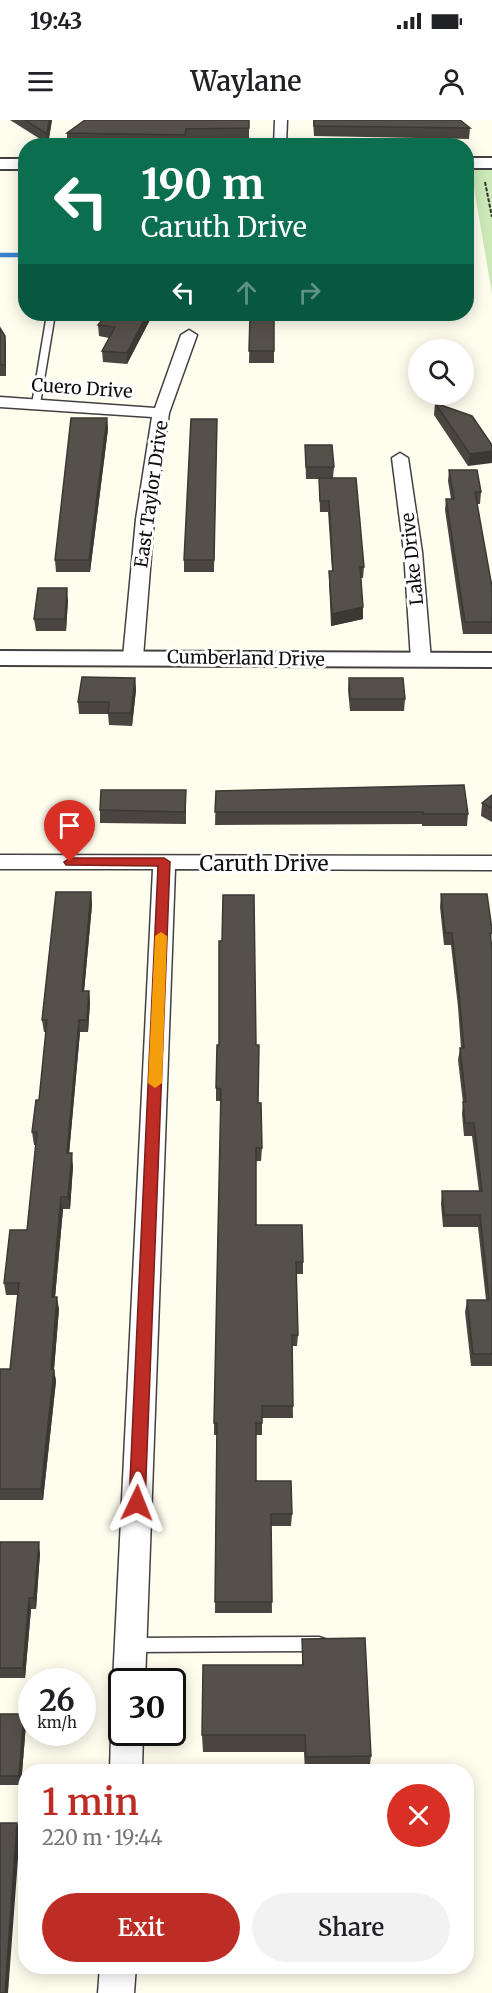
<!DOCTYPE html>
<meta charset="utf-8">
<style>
body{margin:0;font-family:Merriweather,serif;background:#f2f2f2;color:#202124;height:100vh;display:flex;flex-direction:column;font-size:22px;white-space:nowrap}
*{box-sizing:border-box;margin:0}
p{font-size:20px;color:#757577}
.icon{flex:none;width:33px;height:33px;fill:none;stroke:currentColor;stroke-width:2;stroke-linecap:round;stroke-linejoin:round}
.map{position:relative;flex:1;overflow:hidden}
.sheet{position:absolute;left:18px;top:1644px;width:456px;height:210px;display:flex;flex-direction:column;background:#fff;border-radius:24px;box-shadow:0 3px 15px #0003}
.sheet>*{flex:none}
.guide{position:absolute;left:18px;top:18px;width:456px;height:183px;border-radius:24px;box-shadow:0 3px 15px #0003;background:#0b6e4f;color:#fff;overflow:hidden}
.buttons{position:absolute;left:408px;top:219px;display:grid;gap:12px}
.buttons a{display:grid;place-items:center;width:66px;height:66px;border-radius:50%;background:#fff;box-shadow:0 3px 15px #0003;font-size:30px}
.speed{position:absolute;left:18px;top:1548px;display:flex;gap:12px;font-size:30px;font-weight:700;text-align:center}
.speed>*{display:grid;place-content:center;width:78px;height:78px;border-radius:50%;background:#fff;box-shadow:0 3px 15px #0003;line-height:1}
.speed small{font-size:15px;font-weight:400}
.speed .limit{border:3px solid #111;border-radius:9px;background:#fff;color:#111}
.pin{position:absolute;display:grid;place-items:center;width:51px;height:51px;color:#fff;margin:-62px -26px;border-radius:50% 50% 50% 0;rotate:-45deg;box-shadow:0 0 6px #0007}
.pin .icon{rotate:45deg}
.me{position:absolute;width:66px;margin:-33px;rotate:2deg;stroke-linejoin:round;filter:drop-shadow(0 0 4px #0008)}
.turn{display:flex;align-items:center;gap:21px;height:126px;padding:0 24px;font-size:27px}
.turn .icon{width:78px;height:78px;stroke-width:2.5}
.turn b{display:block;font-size:42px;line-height:51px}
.lanes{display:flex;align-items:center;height:57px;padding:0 24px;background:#0003;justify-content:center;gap:30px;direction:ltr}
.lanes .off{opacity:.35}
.round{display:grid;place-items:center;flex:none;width:63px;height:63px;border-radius:32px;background:#f2f2f2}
.overview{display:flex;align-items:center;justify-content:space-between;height:102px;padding:0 24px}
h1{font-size:36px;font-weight:600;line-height:45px;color:#be2d25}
.primary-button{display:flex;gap:12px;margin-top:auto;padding:12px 24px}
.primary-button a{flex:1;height:69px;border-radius:36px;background:#be2d25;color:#fff;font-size:24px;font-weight:600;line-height:69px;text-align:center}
.primary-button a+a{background:#f2f2f2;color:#202124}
.status{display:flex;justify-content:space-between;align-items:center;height:42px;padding:0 30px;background:#fff;direction:ltr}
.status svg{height:16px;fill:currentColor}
header{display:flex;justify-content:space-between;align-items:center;height:78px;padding:0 24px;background:#fff;font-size:27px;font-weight:600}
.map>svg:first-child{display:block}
.green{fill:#cde9b8}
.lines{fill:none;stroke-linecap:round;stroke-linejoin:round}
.stream{stroke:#3984ce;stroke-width:4.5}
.service-casing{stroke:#414141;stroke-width:3}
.minor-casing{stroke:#414141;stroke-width:3}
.tertiary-casing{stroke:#414141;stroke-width:4}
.path{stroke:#303030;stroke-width:2;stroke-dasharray:4 1.5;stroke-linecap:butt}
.service{fill:#fff;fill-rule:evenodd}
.minor{fill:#fff;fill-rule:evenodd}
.tertiary{fill:#fff;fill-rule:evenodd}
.wall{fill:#4a4540}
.shaded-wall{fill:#3c3834}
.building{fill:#56504a;stroke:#3c3834;stroke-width:1.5}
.route{fill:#be2d25;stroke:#7c1d18;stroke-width:1.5}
.slow{fill:#f59e0b}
.labels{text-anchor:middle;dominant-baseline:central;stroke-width:6;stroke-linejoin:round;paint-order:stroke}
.far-street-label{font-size:18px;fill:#0e0e0e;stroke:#fff}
.street-label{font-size:21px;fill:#0e0e0e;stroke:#fff}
</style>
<div class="status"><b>19:43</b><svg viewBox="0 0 49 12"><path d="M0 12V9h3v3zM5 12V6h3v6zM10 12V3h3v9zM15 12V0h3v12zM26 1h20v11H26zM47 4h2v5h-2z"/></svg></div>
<header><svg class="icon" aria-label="menu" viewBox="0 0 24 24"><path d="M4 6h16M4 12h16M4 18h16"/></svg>Waylane<svg class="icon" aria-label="person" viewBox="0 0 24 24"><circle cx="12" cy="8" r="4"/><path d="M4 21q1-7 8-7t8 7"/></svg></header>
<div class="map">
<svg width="492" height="1873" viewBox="0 0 492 1873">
<rect width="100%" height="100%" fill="#fffdee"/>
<path class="green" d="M471,50H492V174Z"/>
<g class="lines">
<path class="stream" d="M0,135H26"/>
<g class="service-casing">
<path id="service" d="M466,114L469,116L472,128L466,130Z
M47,194H55L40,284L36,286L32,284Z
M319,1517L325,1519L327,1524L325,1529L319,1531L132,1532L126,1530L124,1525L126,1520L132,1518Z"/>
</g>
<g class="minor-casing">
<path id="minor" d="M275,0H287L286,26H274Z
M189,210L197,215L169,293L154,399L143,537L140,541H126L123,537L136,399L152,297L0,287V277L155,288L181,215Z
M400,333L408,338L422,432L431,540L428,544H414L411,540L404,432L392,338Z
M0,735L492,736V750L175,749L145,1562H122V1574L118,1573L113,1562L153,749H0Z
M122,1598V1612H143L142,1652H110L111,1612L116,1601Z
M100,1846H136L134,1873H98Z"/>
</g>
<g class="tertiary-casing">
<path id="tertiary" d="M466,38H492V48H466Z
M0,39H26V49H0Z
M0,531L492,533V547L0,545Z"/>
</g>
<path class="path" d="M485,62L492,97"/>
<use href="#service" class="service"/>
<use href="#minor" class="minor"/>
<use href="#tertiary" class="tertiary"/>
</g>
<path class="wall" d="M10,0H52L48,24Z
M249,0V18L187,19L186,25L67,23V13Z
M313,0H460L470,8L469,19L314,16Z
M107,194H153L127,244L103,242L102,231L109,218L99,216L98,205Z
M250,194H274V243H249Z
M0,208L5,216L6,227V256H0Z
M435,283L492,325L468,346L434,295Z
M107,298L108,309L90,452H56L55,440Z
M217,299L214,452H184V440Z
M305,325L334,347L333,358L364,447L363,458H361L363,499L331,506L329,462V451H332L328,392H320L319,359H306Z
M449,350L481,372L480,384H477L492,467V514H463L445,390L446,379H451L448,361Z
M68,480L66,511H36L34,499Z
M135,558L136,570L132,606L109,605L108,594H79L78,582Z
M349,558L405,579L404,591H350L348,570Z
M216,671L468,694L467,706H422V704L215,705Z
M492,675V702L481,696L482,683Z
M186,682V704L100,703V690Z
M91,772L92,785L84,871H89L90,883L88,912H80L69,1033L73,1046L70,1089H63L55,1177L59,1189L54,1250L56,1261L43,1380H0V1249H10L18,1175H6L4,1163L27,1110L36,1025H34L32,1012L39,980L46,912H44L42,900Z
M441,774L492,810L491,822L492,829V1246H471L465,1192L467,1180H486L478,1107H443L441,1084L442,1071H479L472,1016H464L462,994L463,983L458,940L460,928H461L458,887L451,825H444L440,787Z
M219,925H256L258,983L262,1028L261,1041H256V1105L303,1142V1154H296L298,1215L297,1226H292L293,1298H262V1315H256V1361L292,1394L291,1406H271L272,1493H215L217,1315H214V1303L221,981H216V968Z
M0,1422L40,1433L36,1489H31L25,1558H0Z
M302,1519L371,1636L369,1652H305L304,1632H203L202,1615L302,1545Z
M0,1594H24L26,1604L21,1665H0Z"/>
<path class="shaded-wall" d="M49,0H52L48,24L47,14Z
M147,194H153L127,244V233Z
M5,216L6,227V256L5,245Z
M107,298L108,309L90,452L89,440Z
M492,331V343L468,346L470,334Z
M67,468L68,480L66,511L65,499Z
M363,487V499L331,506L332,494Z
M135,558L136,570L132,606L131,593Z
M91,772L92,785L83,883L82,871Z
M89,871L90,883L88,912L87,900Z
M79,900L80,912L68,1046L67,1033Z
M72,1033L73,1046L70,1089L68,1077Z
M61,1077L63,1089L54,1189L52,1177Z
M57,1177L59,1189L53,1261L51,1249Z
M54,1250L56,1261L43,1380L41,1369Z
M39,1422L40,1433L36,1489L34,1478Z
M29,1478L31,1489L25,1558L23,1548Z
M24,1594L26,1604L21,1665L19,1656Z
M17,1703L20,1712L8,1873H5Z"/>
<path class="building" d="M25,0H49L47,14Z
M85,0H249V8L186,9L185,15L67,13Z
M314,0H460L470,8L314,6Z
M107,194H147L127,233L102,231L115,207L98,205Z
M250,194H274V231H249Z
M0,208L5,216V245H0Z
M435,283L472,296L492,325V331L470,334Z
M71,298H107L89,440H55Z
M191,299H217L214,440H184Z
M305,325H332L334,347H306Z
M449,350H477L481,372H475L492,467V502H465L446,379H454Z
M319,358H356L364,447H360L363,487L332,494L329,451H333L329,381H320Z
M38,468H67L65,499H34Z
M82,557L135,558L131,593H108L109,582H78Z
M349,558H403L405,579H350Z
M464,665L468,694H423V692H215L216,671Z
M101,670H186L185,692L100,690Z
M492,675V688L482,683Z
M56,772H91L82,871H89L87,900H79L67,1033H72L68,1077H61L52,1177H57L51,1249L54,1250L41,1369H0V1249H10L19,1163H4L10,1110H27L37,1012H32L36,980H39L47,900H42Z
M441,774H487L492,810V813H490L492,829V1234H473L467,1180H489L480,1095H444L442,1071H482L474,1003H465L463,982H466L460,928H464L459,874L452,813H445Z
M223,775H254L256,925H259L258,983H261L262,1028H256V1105H302L303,1142H296L298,1215H292L293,1286H262V1303H256V1361H291L292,1394H271L272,1482H215L217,1303H214L221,969L216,968L217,925H219V821H222Z
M0,1422H39L34,1478H29L23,1548H0Z
M365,1518L371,1636L306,1637L305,1615H202L203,1545H303L302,1519Z
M0,1594H24L19,1656H0Z
M0,1703H17L5,1873H0Z"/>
<path class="route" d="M70,738H164L170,742L145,1383L143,1388L137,1390L131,1388L129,1383L158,746L66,745L64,742Z"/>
<path class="slow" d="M161,812L167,816L162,963L155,968L148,963L155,816Z"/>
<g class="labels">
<g class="far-street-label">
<text transform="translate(82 268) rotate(4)">Cuero Drive</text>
<text transform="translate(151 374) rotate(-82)">East Taylor Drive</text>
<text transform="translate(412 439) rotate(-96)">Lake Drive</text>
<text transform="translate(246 538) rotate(1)">Cumberland Drive</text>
</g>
<g class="street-label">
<text x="264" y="743">Caruth Drive</text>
</g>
</g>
</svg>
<div class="buttons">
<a><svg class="icon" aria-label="search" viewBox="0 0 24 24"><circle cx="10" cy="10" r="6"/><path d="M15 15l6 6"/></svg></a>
</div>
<div class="speed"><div>26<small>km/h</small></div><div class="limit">30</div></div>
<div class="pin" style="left:70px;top:742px;background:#d93025"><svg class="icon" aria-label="arrive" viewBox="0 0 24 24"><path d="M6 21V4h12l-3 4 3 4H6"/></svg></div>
<svg class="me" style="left:137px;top:1383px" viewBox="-20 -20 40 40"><path d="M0-17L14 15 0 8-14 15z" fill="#be2d25" stroke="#fff" stroke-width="4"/></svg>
<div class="guide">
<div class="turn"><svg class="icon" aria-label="left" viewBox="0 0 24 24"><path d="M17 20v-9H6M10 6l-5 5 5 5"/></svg><div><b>190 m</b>Caruth Drive</div></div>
<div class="lanes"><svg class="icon" aria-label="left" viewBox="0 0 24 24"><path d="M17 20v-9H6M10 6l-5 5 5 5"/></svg><svg class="icon off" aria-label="ahead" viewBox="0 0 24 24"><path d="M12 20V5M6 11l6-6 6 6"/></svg><svg class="icon off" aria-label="right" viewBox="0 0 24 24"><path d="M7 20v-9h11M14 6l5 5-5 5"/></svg></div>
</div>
<section class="sheet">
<div class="overview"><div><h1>1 min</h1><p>220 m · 19:44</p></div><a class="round" style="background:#d93025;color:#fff"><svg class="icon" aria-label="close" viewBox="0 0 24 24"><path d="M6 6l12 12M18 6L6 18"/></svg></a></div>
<div class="primary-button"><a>Exit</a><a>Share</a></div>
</section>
</div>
